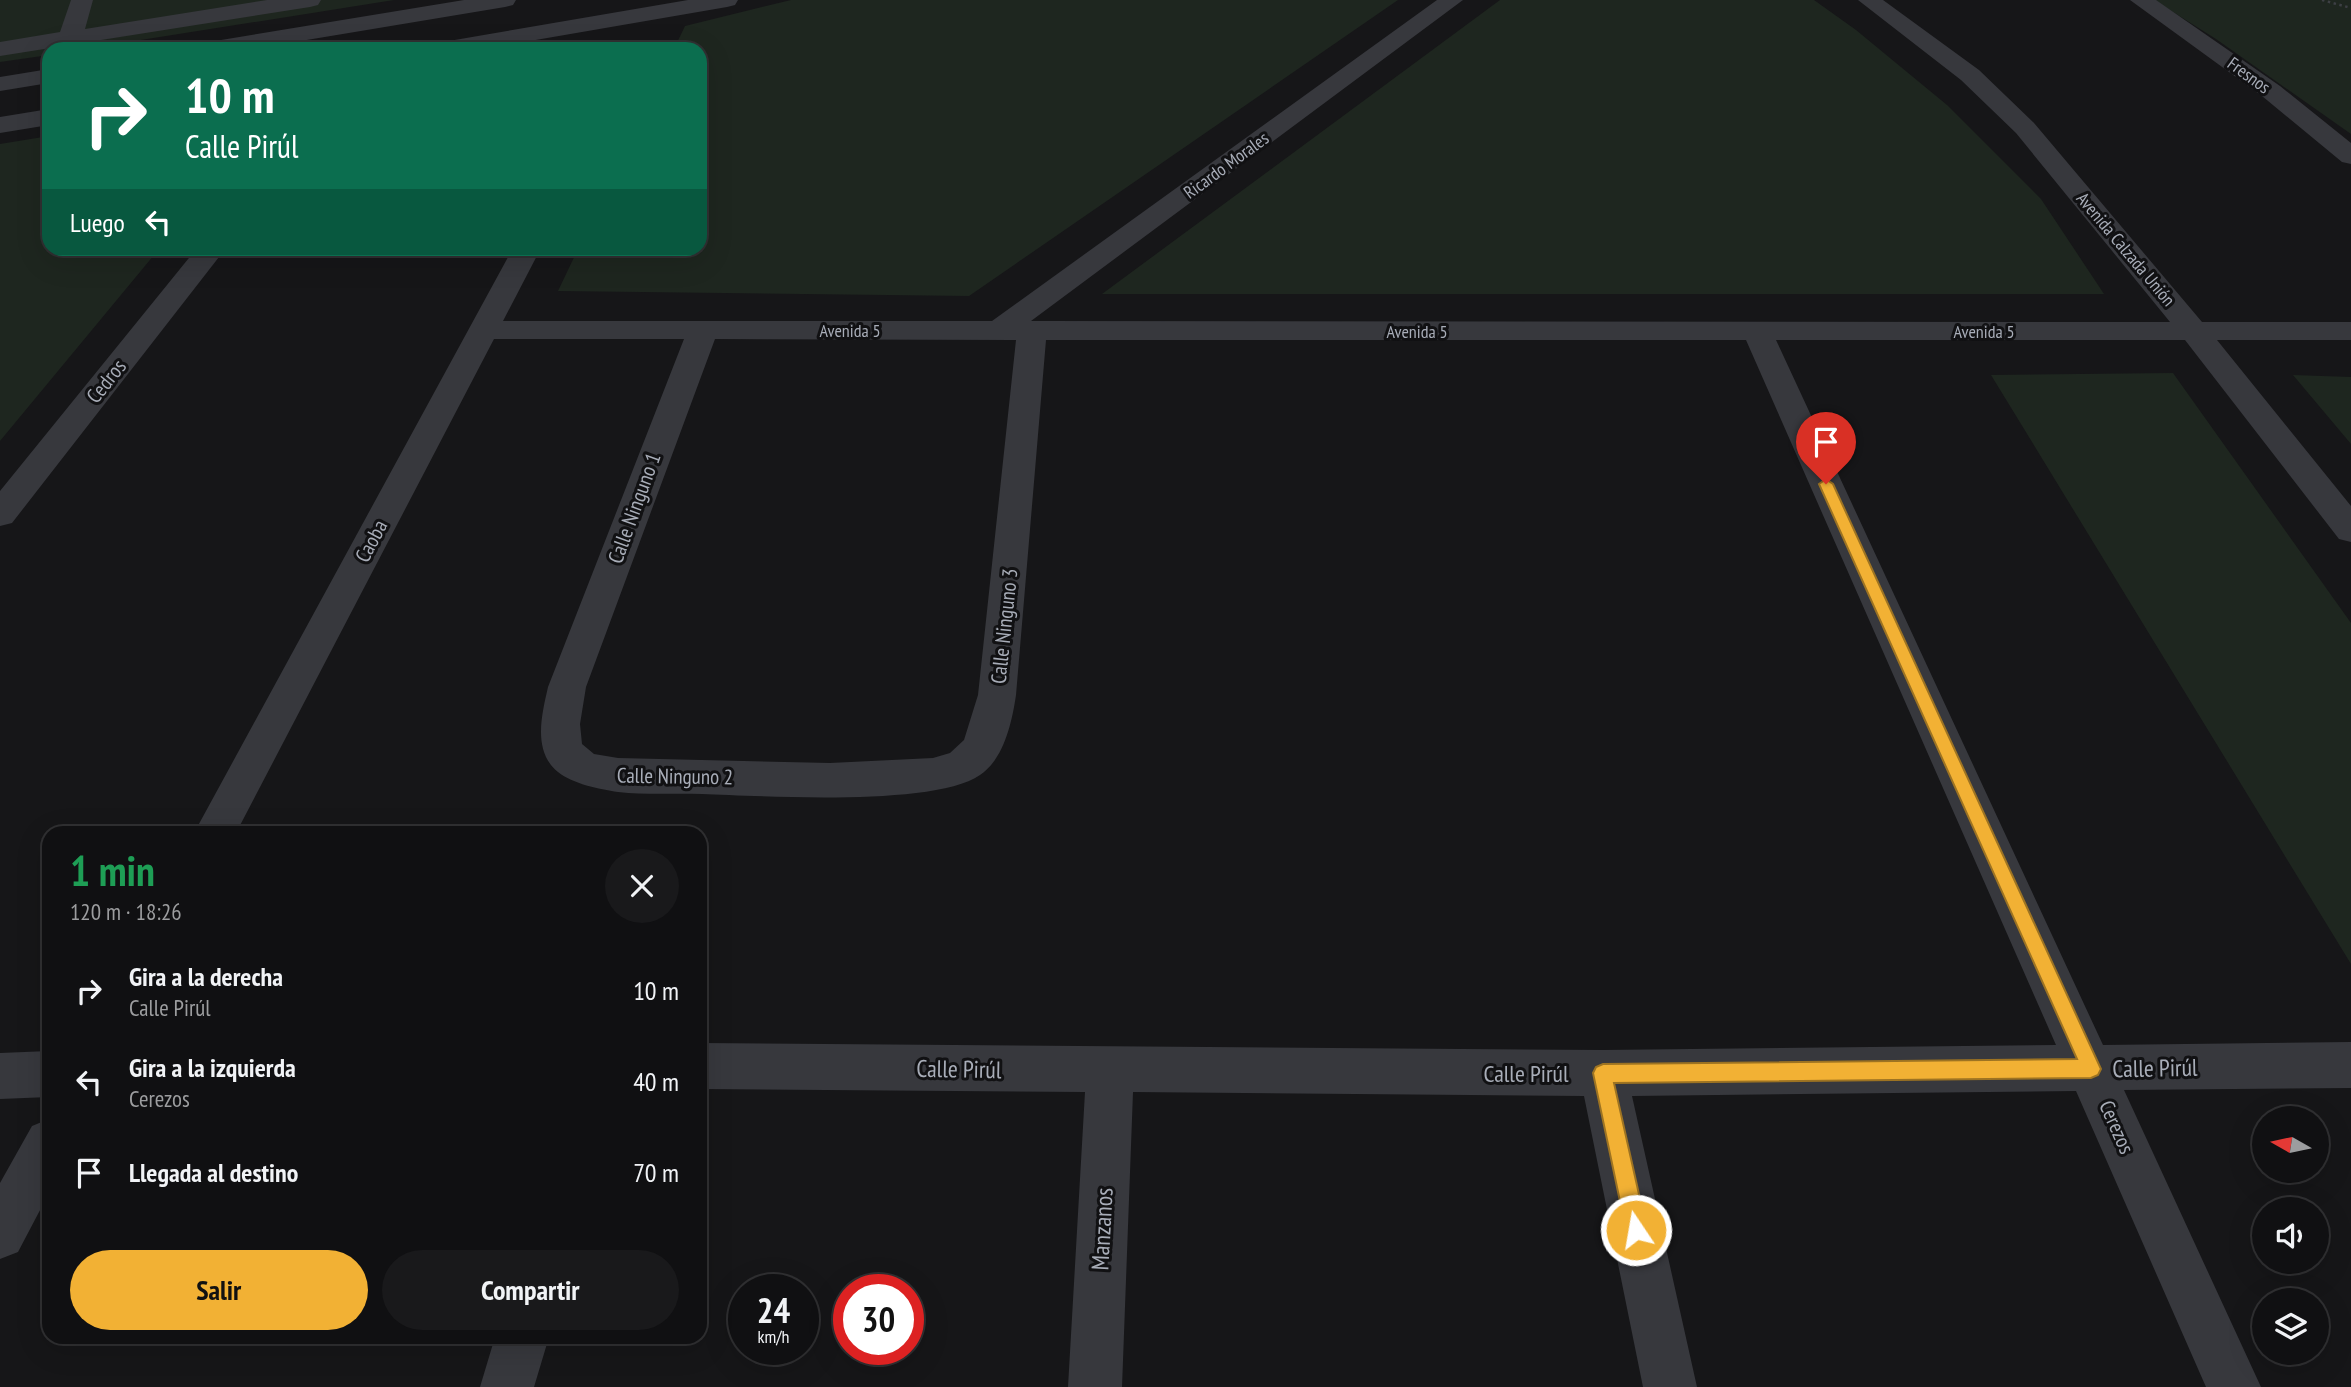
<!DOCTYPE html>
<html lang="es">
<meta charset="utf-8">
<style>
body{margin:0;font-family:"PT Sans Narrow",sans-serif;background:#19191b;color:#f1f3f6;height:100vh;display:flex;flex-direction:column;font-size:26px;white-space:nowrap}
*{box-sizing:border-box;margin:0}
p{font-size:23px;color:#9c9d9f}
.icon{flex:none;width:38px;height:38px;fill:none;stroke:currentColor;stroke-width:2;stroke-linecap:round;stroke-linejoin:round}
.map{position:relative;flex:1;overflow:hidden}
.drawer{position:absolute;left:42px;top:826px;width:665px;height:518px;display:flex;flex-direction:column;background:#101012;border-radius:21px;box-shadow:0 7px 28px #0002,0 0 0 2px #303032}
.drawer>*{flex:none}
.hud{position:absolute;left:42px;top:42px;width:665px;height:214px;border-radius:21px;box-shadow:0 7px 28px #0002,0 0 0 2px #303032;background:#0b6e4f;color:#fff;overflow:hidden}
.needle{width:46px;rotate:279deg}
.buttons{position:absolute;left:2252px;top:1106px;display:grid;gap:14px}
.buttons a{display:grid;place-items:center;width:77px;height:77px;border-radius:50%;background:#101012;box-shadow:0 7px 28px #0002,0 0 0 2px #303032;font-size:35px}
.speed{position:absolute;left:728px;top:1274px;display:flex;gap:14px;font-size:35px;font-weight:700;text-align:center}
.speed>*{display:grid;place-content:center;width:91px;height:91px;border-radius:50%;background:#101012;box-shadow:0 7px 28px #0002,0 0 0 2px #303032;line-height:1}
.speed small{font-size:18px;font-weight:400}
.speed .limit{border:10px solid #d22;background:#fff;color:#111}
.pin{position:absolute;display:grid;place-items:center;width:60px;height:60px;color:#fff;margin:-72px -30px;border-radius:50% 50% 50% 0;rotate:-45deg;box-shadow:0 0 7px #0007}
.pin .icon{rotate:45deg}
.me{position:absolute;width:77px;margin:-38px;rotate:348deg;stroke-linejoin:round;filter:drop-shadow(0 0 5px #0008)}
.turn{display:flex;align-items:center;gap:24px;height:147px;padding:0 28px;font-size:32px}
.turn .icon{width:91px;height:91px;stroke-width:2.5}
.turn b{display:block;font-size:49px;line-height:60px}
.then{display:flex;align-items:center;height:66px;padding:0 28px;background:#0003;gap:14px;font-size:26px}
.round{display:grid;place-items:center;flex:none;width:74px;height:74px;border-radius:37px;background:#19191b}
.head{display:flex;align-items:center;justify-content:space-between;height:119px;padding:0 28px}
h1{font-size:42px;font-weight:600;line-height:52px;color:#1e9e55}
.cta{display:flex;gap:14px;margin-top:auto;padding:14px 28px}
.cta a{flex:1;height:80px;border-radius:42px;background:#f2b134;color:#111;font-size:28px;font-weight:600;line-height:80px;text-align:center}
.cta a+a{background:#19191b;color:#f1f3f6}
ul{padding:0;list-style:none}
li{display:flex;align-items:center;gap:21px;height:91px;padding:0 28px}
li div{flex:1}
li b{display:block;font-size:26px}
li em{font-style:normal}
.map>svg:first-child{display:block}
.green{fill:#1e261f}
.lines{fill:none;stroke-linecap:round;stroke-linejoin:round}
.path{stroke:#3d3f44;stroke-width:2.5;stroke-dasharray:2.5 3.5;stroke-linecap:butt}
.minor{fill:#37383d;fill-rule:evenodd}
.route{fill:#f2b134;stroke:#9d7322;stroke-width:2}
.labels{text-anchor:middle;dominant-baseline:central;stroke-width:6;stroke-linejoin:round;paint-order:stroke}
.far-street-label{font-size:18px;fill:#a8adb8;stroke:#111113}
.street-label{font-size:21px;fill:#a8adb8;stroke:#111113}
.near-street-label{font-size:24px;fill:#a8adb8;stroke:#111113}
</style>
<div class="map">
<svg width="2351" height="1387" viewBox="0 0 2351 1387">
<rect width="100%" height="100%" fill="#161618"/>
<path class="green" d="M0,0H394L84,49H49V55L0,62Z
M791,0H1398L969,296L558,291L578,249L700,248V49H674L685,26Z
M1500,0H1814L1856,30L1947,105L2041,199L2104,294H1102Z
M2154,0H2351V134L2216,39Z
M49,136V248L159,249L0,441V144Z
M2173,373L2351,623V964L1991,375Z
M2293,375L2351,377V444Z"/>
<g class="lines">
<path class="path" d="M2322,0L2351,8"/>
<path class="minor" d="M71,0H93L85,29L267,0H321L318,5L310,7L0,56V42L60,32Z
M464,0H516L513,5L505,7L252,49H197L201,44L209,42Z
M688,0H738L735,5L727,7L484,49H431L435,44L443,42Z
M1437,0H1463L1031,321L2170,322L2016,133L1961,80L1858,0H1883L1979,70L2034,123L2202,322H2351V340H2217L2351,506V542L2339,539L2185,340H1776L2103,1045L2351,1042V1088L2124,1090L2261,1387H2206L2076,1091L1632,1096L1697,1387H1643L1584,1096L1133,1092L1122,1387H1068L1085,1092L700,1089V1043L1603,1050L2056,1045L1746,340H1046L1016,695C1012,722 1004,759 980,775C934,807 762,796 702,794C674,793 645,795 618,792C599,789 573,784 558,772C532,751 542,714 548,687L684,339H494L236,833H194L513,248H541L503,321H992ZM715,339L1016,340L978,695L964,740L950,753L933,758L830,763L618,758L594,754L582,744L580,724L586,687Z
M2130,0H2156L2280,86L2351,143V164L2342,162L2262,96Z
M49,69V83L0,91V77Z
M49,109V125L0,133V117Z
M197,248H226L12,523L0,526V491Z
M49,1051V1097L0,1099V1053Z
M49,1119V1193L18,1252L0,1259V1183L32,1126Z
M495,1337H549L534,1387H480Z"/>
</g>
<path class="route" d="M1826,479L1833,484L2101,1069L2098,1075L2091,1078L1614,1083L1647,1230L1644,1238L1636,1241L1629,1238L1626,1230L1593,1073L1596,1067L1603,1064L2077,1059L1819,484Z"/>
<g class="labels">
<g class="far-street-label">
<text transform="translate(2249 75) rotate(36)">Fresnos</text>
<text transform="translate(1226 165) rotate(-36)">Ricardo Morales</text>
<text transform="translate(2126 249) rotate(50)">Avenida Calzada Unión</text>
<text x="850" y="330">Avenida 5</text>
<text x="1417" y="331">Avenida 5</text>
<text x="1984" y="331">Avenida 5</text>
</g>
<g class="street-label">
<text transform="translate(106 381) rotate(-51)">Cedros</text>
<text transform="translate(634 508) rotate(-70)">Calle Ninguno 1</text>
<text transform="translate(371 541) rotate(-62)">Caoba</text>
<text transform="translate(1004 626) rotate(-84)">Calle Ninguno 3</text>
<text transform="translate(675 776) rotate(1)">Calle Ninguno 2</text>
<text transform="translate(2117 1127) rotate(66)">Cerezos</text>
</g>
<g class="near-street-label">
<text transform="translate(2155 1068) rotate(-1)">Calle Pirúl</text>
<text transform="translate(959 1069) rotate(1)">Calle Pirúl</text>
<text x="1526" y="1073">Calle Pirúl</text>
<text transform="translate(1102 1229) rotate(-87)">Manzanos</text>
</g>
</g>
</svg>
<div class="buttons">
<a><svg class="needle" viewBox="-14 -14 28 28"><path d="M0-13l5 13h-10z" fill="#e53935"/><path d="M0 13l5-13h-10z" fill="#9c9d9f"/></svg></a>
<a><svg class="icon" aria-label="sound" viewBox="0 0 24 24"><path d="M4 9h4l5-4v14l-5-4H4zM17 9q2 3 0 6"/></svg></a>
<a><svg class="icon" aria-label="layers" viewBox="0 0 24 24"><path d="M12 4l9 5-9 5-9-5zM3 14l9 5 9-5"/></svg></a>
</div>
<div class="speed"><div>24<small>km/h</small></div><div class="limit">30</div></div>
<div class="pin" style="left:1826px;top:484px;background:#d93025"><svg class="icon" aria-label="arrive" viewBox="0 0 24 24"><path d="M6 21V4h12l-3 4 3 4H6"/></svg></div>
<svg class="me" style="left:1636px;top:1230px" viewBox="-20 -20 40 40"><circle r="17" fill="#f2b134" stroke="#fff" stroke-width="3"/><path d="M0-11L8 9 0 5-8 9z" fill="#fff"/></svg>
<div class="hud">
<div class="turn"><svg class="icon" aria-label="right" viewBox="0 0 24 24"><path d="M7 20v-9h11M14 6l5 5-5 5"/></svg><div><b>10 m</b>Calle Pirúl</div></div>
<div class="then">Luego<svg class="icon" aria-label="left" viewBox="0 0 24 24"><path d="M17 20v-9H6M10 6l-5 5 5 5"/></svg></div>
</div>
<section class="drawer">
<div class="head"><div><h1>1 min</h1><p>120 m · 18:26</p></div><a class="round"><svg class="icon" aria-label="close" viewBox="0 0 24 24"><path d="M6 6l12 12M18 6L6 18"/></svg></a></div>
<ul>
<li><svg class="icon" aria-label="right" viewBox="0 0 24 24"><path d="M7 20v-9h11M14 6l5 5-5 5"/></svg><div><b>Gira a la derecha</b><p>Calle Pirúl</p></div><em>10 m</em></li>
<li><svg class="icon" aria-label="left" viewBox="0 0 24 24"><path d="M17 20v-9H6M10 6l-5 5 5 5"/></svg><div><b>Gira a la izquierda</b><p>Cerezos</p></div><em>40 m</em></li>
<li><svg class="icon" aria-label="arrive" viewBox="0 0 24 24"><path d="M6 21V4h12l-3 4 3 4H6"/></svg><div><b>Llegada al destino</b></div><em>70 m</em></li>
</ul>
<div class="cta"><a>Salir</a><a>Compartir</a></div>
</section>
</div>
